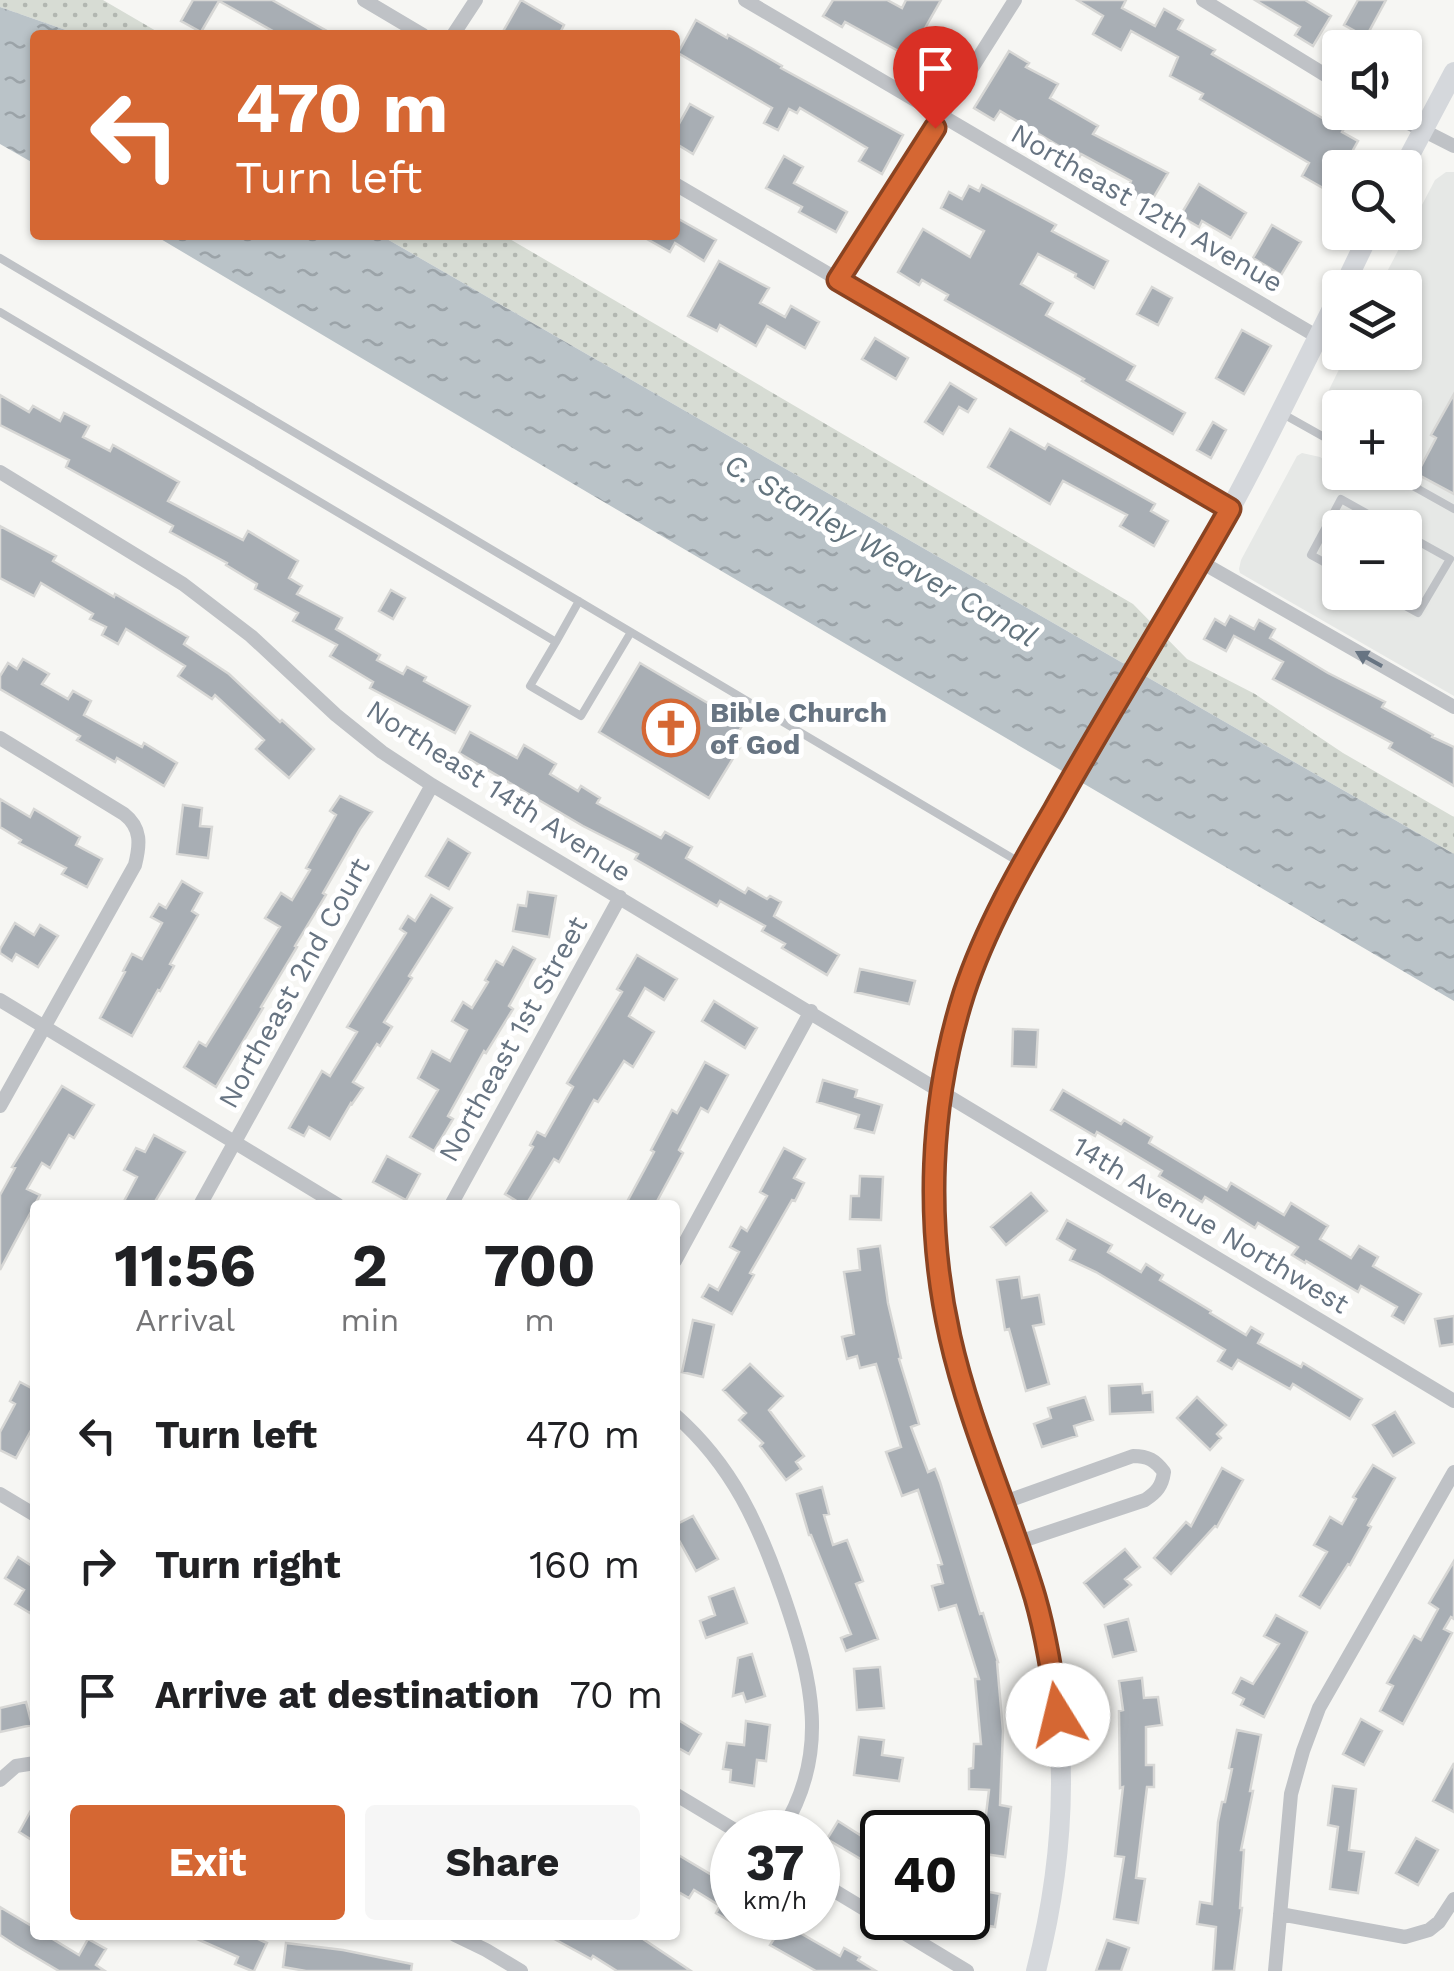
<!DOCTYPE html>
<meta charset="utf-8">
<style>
body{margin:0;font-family:"Work Sans",sans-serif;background:#f6f6f6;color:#202124;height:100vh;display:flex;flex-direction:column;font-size:38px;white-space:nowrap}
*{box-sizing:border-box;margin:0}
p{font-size:32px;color:#757577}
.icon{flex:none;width:55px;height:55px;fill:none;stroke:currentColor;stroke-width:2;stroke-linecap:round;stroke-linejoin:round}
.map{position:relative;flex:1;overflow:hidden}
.drawer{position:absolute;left:30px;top:1200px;width:650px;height:740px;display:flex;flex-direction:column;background:#fff;border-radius:10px;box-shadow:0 2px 8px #0004}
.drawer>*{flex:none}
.hud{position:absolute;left:30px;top:30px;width:650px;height:210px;border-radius:10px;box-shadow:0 2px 8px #0004;background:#d56733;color:#fff;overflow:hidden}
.tools{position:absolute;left:1322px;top:30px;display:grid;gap:20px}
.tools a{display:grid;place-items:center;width:100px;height:100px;border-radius:10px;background:#fff;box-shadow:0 2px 8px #0004;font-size:50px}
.speed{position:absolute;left:710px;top:1810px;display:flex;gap:20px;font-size:50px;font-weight:700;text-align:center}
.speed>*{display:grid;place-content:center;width:130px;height:130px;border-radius:50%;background:#fff;box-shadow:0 2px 8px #0004;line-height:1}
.speed small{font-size:25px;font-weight:400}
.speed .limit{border:5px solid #111;border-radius:15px;background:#fff;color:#111}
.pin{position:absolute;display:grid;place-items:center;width:85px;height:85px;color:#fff;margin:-102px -42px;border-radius:50% 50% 50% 0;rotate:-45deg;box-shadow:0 0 10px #0007}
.pin .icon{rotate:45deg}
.me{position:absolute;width:110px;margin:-55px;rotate:351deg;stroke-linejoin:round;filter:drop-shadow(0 0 8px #0008)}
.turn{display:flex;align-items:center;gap:35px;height:210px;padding:0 40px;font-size:45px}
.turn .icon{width:130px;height:130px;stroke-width:2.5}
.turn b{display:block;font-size:70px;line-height:85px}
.eta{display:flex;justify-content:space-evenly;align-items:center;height:170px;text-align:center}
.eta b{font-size:60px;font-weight:700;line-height:70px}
.primary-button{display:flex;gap:20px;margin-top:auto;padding:20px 40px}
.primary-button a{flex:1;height:115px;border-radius:10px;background:#d56733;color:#fff;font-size:40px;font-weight:700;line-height:115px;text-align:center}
.primary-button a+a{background:#f6f6f6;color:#202124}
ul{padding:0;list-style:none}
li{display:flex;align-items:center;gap:30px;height:130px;padding:0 40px}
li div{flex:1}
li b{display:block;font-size:38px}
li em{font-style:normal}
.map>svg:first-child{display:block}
.built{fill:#e6e8e6;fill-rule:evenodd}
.park{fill:url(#park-dots)}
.water{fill:url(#water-ripples)}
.building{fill:#a8aeb4;stroke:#d7d7d5;stroke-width:2.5}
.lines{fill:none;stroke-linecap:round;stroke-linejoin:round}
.lane{stroke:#bfc2c6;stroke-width:8}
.street{stroke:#bfc2c6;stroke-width:14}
.secondary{stroke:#d5d8dc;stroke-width:20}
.oneway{fill:#677482}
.route-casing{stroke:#8a4321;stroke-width:25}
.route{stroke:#d56733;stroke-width:18}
.labels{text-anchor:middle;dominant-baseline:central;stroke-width:10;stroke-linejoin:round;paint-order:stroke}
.street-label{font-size:28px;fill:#677482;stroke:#fff}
.poi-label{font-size:28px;font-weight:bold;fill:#677482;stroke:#fff;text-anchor:start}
.water-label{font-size:30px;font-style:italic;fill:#63747e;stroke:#fff}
</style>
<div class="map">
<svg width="1454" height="1971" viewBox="0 0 1454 1971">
<defs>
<pattern id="park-dots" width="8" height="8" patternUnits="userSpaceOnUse" patternTransform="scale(2.5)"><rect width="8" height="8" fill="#d7dcd4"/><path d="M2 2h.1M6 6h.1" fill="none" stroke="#b2b7b1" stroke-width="1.8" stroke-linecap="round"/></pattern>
<pattern id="water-ripples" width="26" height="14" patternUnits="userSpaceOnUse" patternTransform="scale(2.5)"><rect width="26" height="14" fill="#bac3c8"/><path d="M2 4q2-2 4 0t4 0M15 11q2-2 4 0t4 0" fill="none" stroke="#9ba3a8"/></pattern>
</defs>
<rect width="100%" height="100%" fill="#f6f6f3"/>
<path class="built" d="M1446,172H1454V696L1240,573L1239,569L1241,560L1297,456L1302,453L1320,457L1338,469L1340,468V472H1405V408H1340V424L1331,409L1327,394L1347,353L1405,352V288L1379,287L1435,180ZM1340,528H1405V592H1340Z"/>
<path class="park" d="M0,0H103L163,35H80L0,7Z
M380,235H503L1133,604L1187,659L1255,694L1343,753L1454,817V854Z"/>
<path class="water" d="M0,7L80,35H35V164L0,144Z
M154,235H380L1454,854V1001L592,495Z"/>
<path class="building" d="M193,0H272L334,35H280L219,1L201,32L181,21Z
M521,0L564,25L559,35H501Z
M833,0H887L902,8L906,0H941L916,44L950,63L937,86L908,70L913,59L845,22L842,27L823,16Z
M1077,0H1126L1122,8L1155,26L1164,9L1183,20L1178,29L1215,50L1212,54L1331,123L1335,116L1348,122L1342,132L1358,141L1343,168H1340V173L1330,192L1302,176L1309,163L1200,99L1203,94L1170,76L1178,57L1131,31L1121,50L1093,34L1103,16Z
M1255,0H1305L1331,16L1313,46L1295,35L1300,27Z
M1358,0H1386L1366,37L1344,25Z
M696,20L727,38L728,35L751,48L782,66L781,68L903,135L882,174L859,161L867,148L800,108L797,113L789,109L778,130L764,123L772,108L678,53Z
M1009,51L1029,63L1026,67L1058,84L1050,98L1098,126L1093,134L1168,173L1149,205L1126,192L1131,181L1081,154L1079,158L1000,111L994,120L974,108Z
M690,104L713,117L693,154L675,143V131Z
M784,156L803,167L794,183L847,212L836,232L799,212L802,207L766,188Z
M1199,184L1246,213L1231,238L1202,221L1199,227L1180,216Z
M982,185L1056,225L1052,231L1108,261L1094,288L1075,277L1076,274L1038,254L1021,284L1053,303L1046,315L1135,366L1127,380L1185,413L1173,434L1082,381L1084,379L945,300L948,295L922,280L919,285L898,272L923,229L970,257L984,231L941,208L949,192L962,199L969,186L979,191Z
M675,217L716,240L704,261L675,243L670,252L640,235H675Z
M1272,225L1301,242L1281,275L1253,258Z
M719,261L769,288L760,303L785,317L791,306L819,322L805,348L767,326L756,346L720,325L717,331L688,316Z
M1152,287L1172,298L1158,325L1137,314Z
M1242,330L1271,346L1244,394L1216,378Z
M875,338L908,358L896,379L862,359Z
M950,383L976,399L968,412L959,407L943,434L925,422Z
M1454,394V494L1417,474L1436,438L1431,435Z
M0,395L29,412L33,406L60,421L64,413L89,426L83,437L110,451L113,445L179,482L168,501L243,540L248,531L298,561L289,578L302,586L297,594L342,618L336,629L380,655L377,660L403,674L407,667L426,677L424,681L470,706L455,733L370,688L373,682L330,656L337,645L293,621L298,613L255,589L257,584L226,565L227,563L170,532L173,526L66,467L69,460L0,425Z
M1213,422L1226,430L1211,458L1197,450Z
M1010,429L1045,449L1048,444L1155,504L1151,511L1168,521L1154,546L1120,526L1127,515L1063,481L1050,504L988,467Z
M0,526L56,556L53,561L114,597L115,594L188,637L184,644L229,674L280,722L282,720L314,749L289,778L256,749L264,740L215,695L212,699L178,676L185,666L126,629L118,644L102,635L106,627L90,619L93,614L41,583L34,596L0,578Z
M391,590L405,598L393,619L379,611Z
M1230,616L1254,629L1259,620L1275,629L1270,638L1328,673L1385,702L1382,707L1433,735L1432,737L1454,747V786L1389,748L1392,743L1273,679L1283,662L1234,636L1226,651L1204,639L1215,619L1225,625Z
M23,659L49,674L42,684L68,699L73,691L91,701L84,715L142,747L144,743L177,763L164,786L117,758L115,762L77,740L80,736L0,689V676L8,663L17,669Z
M640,663L743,724L735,738L743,742L709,798L599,732Z
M470,732L517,758L524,745L556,764L550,774L578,791L581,786L600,798L597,803L661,838L665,832L692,847L686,858L745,893L748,888L767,899L770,896L781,902L774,916L839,955L827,975L782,948L785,944L762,931L765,926L720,901L717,906L635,859L638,854L583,826L459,753Z
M340,796L372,812L360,829L323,893L326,895L295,946L297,947L261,1007L263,1008L216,1087L184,1067L199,1042L206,1046L280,927L265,918L281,893L292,900L310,870L306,868L336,815L330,811Z
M0,799L30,817L34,809L80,837L76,845L102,859L87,887L62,874L66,868L19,843L21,840L0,827Z
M183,805L202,808L200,826L212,827L208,858L177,854Z
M448,839L470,853L449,889L426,876Z
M182,881L202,893L192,911L198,915L170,964L174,966L160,991L158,990L132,1036L100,1018L125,972L123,971L132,954L142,959L162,923L151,917L159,904L166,908Z
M528,892L556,896L549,937L513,931L518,905L526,906Z
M431,895L452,908L409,976L412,978L384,1022L392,1027L380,1046L377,1044L353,1082L363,1088L352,1104L351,1103L330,1139L309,1127L304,1136L289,1128L322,1071L330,1076L357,1032L347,1027L406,933L400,929L408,916L415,921Z
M15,923L34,935L40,925L58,936L38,967L16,954L12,961L0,953V949Z
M513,947L535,959L509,1006L513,1009L486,1053L484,1051L448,1116L453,1119L434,1151L410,1137L438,1090L418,1078L432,1051L450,1061L467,1030L452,1021L463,1002L472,1008L488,982L485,980L496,961L503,965Z
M637,955L677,979L664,1000L645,988L629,1016L654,1032L633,1067L624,1061L598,1102L594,1100L559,1162L554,1159L526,1205H523L505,1194L533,1147L530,1145L537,1132L545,1136L573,1087L567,1083L622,992L617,989Z
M860,969L915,981L909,1004L855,992Z
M714,1001L757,1028L745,1048L702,1021Z
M1013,1029L1038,1030L1036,1067L1012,1066Z
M705,1062L728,1075L708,1112L701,1108L679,1150L683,1153L655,1205H637L628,1200L654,1152L651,1150L672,1110L677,1113Z
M823,1080L857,1090L855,1097L882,1105L874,1133L855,1128L859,1115L817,1102Z
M62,1086L94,1105L74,1138L69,1135L50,1168L42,1163L27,1189L40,1195L0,1270V1195L15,1168L12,1167Z
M1063,1090L1121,1124L1124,1120L1152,1137L1149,1143L1227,1190L1231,1183L1284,1215L1291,1203L1328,1226L1320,1239L1351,1258L1359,1246L1378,1257L1373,1266L1421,1294L1404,1323L1392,1316L1397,1307L1361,1286L1358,1292L1306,1261L1305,1263L1292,1255L1298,1247L1258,1223L1255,1228L1205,1197L1202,1202L1159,1176L1162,1171L1097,1132L1095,1136L1051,1110Z
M154,1135L185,1152L153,1205H122L137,1177L124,1170L136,1148L145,1152Z
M784,1148L805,1159L794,1178L804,1183L795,1201L792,1200L750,1273L754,1275L732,1314L702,1297L709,1285L718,1290L739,1252L730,1247L741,1227L747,1231L767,1196L760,1192Z
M387,1156L420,1174L406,1200L373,1182Z
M860,1176L883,1177L881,1220L850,1219L851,1196H859Z
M1031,1193L1047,1211L1006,1245L991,1227Z
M1067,1220L1112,1245L1108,1252L1141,1272L1146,1264L1163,1275L1160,1280L1211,1311L1210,1313L1246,1335L1251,1327L1263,1334L1258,1343L1301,1367L1303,1363L1362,1399L1350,1419L1293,1384L1290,1389L1238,1360L1232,1369L1218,1361L1225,1350L1096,1272L1070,1260L1075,1250L1057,1239Z
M880,1246L888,1303L901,1358L899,1359L919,1424L911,1427L928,1472L935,1469L940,1482L980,1614L983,1613L998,1662H997L1003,1731L1000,1805L1011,1807L1005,1857L978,1853L980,1830L984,1831L989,1790L969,1789V1769L973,1768L974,1744H981L975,1679H979L956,1605L939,1610L932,1586L943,1583L938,1565L942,1564L918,1490L902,1496L886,1452L901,1447L876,1364L860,1368L857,1356L847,1359L842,1337L854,1334L844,1272L860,1270L858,1249Z
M1019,1277L1022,1298L1039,1295L1044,1324L1033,1326L1049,1384L1026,1391L1009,1329L1005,1330L997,1280Z
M1454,1316V1344L1440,1346L1435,1319Z
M693,1320L714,1325L703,1377L682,1372Z
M750,1364L783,1396L769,1410L804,1456L796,1462L801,1469L786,1480L760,1446L763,1443L739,1420L746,1413L723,1390Z
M20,1382L35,1390V1423L16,1458L0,1450V1432L15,1404L10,1401Z
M1142,1384L1143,1393L1152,1392L1153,1412L1110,1414L1109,1386Z
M1085,1397L1093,1420L1074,1426L1077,1436L1042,1447L1034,1424L1051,1418L1048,1408Z
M1197,1397L1226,1425L1217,1434L1221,1438L1210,1450L1177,1418Z
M1395,1412L1414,1443L1393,1456L1373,1425Z
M1373,1465L1395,1478L1368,1525L1371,1527L1350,1565L1348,1564L1320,1608L1300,1596L1327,1552L1314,1545L1330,1517L1342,1524L1356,1499L1353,1497Z
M1222,1468L1243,1480L1217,1527L1215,1526L1171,1574L1154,1558L1186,1522L1191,1526Z
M822,1487L829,1514L824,1515L833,1545L847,1540L863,1581L856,1584L878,1639L846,1651L841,1638L851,1634L811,1535H809L797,1494Z
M693,1516L718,1559L696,1571L675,1533V1525Z
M1125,1549L1140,1567L1125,1579L1131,1585L1104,1607L1084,1583Z
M18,1557L35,1568V1605L30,1613L15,1604L24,1590L5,1578Z
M1454,1561V1619L1451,1617L1444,1629L1452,1633L1403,1724L1380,1711L1393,1686L1387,1683L1414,1636L1421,1640L1438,1609L1429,1603Z
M734,1588L747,1623L706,1638L700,1621L715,1615L709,1597Z
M1276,1615L1307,1632L1264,1717L1241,1705L1244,1699L1233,1693L1241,1678L1253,1684L1279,1644L1264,1636Z
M1128,1619L1136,1651L1113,1657L1105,1625Z
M752,1654L765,1696L746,1702L743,1693L733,1696L738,1658Z
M880,1667L884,1708L857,1710L854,1669Z
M1142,1678L1144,1698L1158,1697L1162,1725L1146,1727V1765H1154V1787H1147L1136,1878L1145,1879L1138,1923L1114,1919L1124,1857L1115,1856L1123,1787L1120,1788L1119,1711L1123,1710L1119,1681Z
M26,1702L32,1725L0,1732V1708Z
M675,1718L701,1734L689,1754L675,1746Z
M1361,1719L1382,1731L1364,1765L1343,1754Z
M746,1721L770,1725L766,1761L757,1760L754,1786L730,1782L731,1770L723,1769L727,1743L744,1745Z
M1237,1730L1261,1735L1250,1791H1253L1241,1850H1244L1240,1908H1242L1234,1971H1213L1216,1927L1197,1924L1200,1902L1212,1904L1218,1822L1222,1802H1225L1232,1769L1229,1768Z
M859,1737L884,1740L882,1755L903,1758L899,1781L854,1775Z
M1454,1763V1812L1433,1801Z
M1333,1786L1356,1789L1349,1850L1364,1852L1358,1893L1330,1889L1338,1827L1328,1825Z
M35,1803V1842L19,1832Z
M838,1821L860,1835L866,1825L882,1836V1853L874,1867L827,1839Z
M1416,1838L1438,1850L1418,1885L1396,1873Z
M675,1853L717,1878L719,1875L732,1883L733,1923L716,1913L720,1906L694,1890L689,1898L675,1890Z
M968,1888L1000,1894L995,1927L968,1922Z
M0,1907L35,1928V1935H46L79,1955L88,1939L106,1949L96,1965L105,1971H59L15,1945L0,1935Z
M762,1918H787L805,1928L802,1934L840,1956L844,1948L860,1957L858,1960L876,1971H816L770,1945L774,1939L756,1928Z
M188,1935H249L267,1943L254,1971H252L235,1964L238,1957Z
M547,1935H637L691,1971H617L593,1956L591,1959Z
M1107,1940L1129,1948L1121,1971H1096Z
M286,1943L343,1950L412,1964L411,1971H306L283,1967Z"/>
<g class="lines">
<path class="lane" d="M0,258L1019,862
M0,312L556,642L530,686L581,716L631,632
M1283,414L1340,446
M1388,472L1454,509
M1405,534L1450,559
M1340,571L1311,555L1341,499L1393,528
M1380,592L1418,613L1450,559
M556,642L579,601"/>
<path class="street" d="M364,0L423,35
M745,0L1318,337
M1203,0L1340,84
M453,35L476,0
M1387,112L1454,146
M675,184L1230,509
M838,280L1015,0
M0,472L183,584L251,636L336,715L382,752L432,785L1454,1401
M1201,562L1454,707
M0,738L124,814C142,828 140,845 135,865L0,1106
M0,1000L338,1205
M200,1205L432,785
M451,1205L620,897
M675,1261L811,1011
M675,1415C733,1466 759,1525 784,1597C812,1679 831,1753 781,1832
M0,1494L35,1515
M1002,1503L1133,1456C1148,1456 1155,1460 1164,1472C1162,1486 1157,1492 1145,1500L1016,1543
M0,1780L16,1766L35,1763
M675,1794L738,1832
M818,1881L967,1971
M1280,1914L1405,1937L1429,1930L1439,1922L1454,1899
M455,1935L486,1950L521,1971
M1275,1971L1291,1794L1303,1751L1319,1708L1454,1472"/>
<path class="secondary" d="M1403,168L1454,72
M1343,288L1370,232
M1036,1971C1068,1848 1071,1720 1035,1597C998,1475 943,1361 935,1232C931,1152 940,1068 965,992C984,932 1016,876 1047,821C1096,735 1149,651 1199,565C1250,477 1294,384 1340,293"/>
</g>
<defs><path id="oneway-solid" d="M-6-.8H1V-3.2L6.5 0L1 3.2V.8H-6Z" transform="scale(2.5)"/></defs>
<use class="oneway" href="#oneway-solid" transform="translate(1369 659) rotate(-151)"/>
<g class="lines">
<g class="route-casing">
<path id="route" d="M935,128L838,280L1230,509C1173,610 1111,708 1054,810C1020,868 985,929 964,993C929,1103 925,1225 950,1337C970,1426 1009,1510 1035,1597C1046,1635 1052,1675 1058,1715"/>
</g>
<use href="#route" class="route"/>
</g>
<defs>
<g id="church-ring" transform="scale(2.875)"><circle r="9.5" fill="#fff" stroke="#d56733" stroke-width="1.5"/><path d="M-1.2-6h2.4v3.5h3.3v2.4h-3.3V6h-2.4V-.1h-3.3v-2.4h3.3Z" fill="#d56733"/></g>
</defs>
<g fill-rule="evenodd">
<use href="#church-ring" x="671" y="728"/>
</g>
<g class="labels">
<g class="street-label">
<text transform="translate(1147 208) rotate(30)">Northeast 12th Avenue</text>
<text transform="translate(499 791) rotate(33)">Northeast 14th Avenue</text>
<text transform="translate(294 983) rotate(-61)">Northeast 2nd Court</text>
<text transform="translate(513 1039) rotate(-61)">Northeast 1st Street</text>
<text transform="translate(1211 1225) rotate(31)">14th Avenue Northwest</text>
</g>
<g class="poi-label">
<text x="710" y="712">Bible Church<tspan x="710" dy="32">of God</tspan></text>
</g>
<g class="water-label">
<text transform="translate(881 550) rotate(30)">C. Stanley Weaver Canal</text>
</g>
</g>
</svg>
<div class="tools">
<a><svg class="icon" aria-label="sound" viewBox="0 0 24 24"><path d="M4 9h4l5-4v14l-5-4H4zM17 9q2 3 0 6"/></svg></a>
<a><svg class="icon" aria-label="search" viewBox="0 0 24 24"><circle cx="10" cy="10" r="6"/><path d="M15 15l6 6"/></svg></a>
<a><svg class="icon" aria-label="layers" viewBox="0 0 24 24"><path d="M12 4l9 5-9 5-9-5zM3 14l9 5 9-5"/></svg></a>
<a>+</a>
<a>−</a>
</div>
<div class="speed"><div>37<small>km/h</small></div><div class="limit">40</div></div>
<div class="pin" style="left:935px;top:128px;background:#d93025"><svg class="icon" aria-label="arrive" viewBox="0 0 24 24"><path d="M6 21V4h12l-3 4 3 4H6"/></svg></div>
<svg class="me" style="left:1058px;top:1715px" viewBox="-20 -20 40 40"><circle r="19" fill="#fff"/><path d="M0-13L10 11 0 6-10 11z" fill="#d56733"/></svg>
<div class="hud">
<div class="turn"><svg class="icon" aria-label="left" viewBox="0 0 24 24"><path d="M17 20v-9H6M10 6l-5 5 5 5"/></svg><div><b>470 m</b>Turn left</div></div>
</div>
<section class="drawer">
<div class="eta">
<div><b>11:56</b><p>Arrival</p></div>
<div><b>2</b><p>min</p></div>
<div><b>700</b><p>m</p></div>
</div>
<ul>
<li><svg class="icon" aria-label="left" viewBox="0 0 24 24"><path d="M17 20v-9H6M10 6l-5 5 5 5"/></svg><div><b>Turn left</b></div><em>470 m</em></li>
<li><svg class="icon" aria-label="right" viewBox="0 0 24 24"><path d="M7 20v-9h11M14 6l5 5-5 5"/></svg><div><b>Turn right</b></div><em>160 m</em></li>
<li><svg class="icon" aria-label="arrive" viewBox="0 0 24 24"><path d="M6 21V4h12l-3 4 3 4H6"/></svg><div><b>Arrive at destination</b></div><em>70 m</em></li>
</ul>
<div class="primary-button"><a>Exit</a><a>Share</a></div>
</section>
</div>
